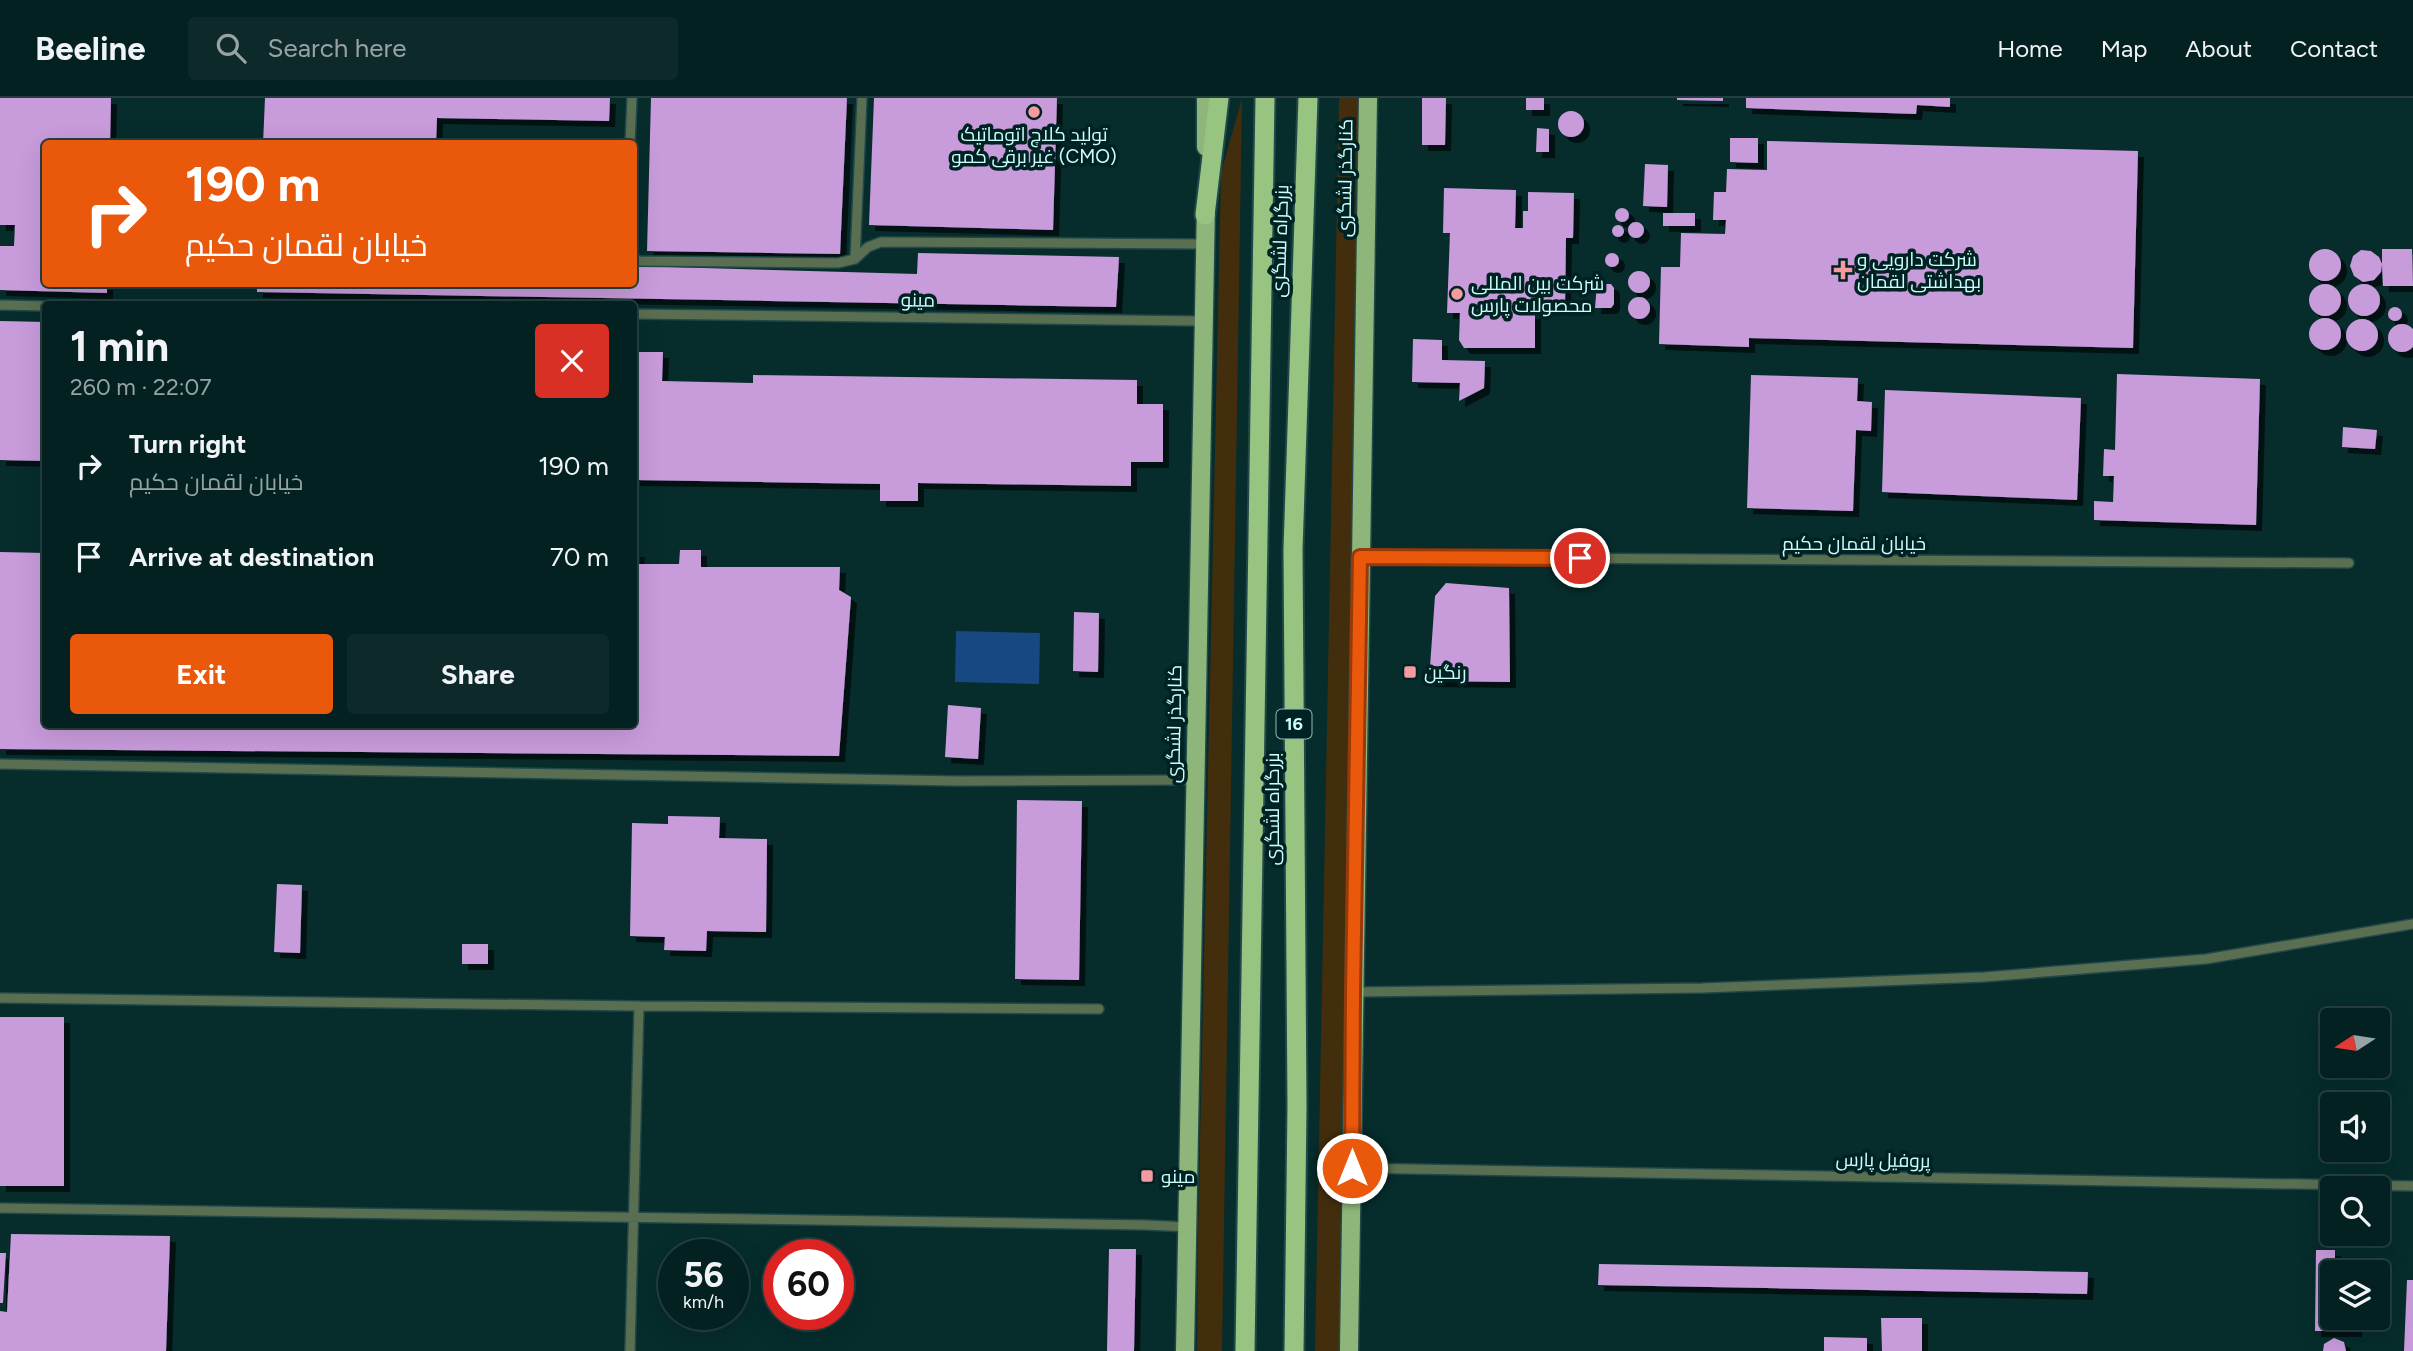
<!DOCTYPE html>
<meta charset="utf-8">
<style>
body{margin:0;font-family:Figtree,Cairo,sans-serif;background:#0d292a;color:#f1f3f6;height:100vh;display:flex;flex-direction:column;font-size:26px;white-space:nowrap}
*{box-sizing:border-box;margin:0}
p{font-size:23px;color:#97a3a5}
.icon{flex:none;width:38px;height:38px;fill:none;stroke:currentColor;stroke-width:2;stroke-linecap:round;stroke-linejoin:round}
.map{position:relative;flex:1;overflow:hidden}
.side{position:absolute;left:42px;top:203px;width:595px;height:427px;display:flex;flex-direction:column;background:#042121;border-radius:7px;box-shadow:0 7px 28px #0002,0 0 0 2px #253e3f}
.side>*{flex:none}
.hud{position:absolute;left:42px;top:42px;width:595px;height:147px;border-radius:7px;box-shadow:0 7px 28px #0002,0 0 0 2px #253e3f;background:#ea580c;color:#fff;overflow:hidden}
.needle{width:46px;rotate:258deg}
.tools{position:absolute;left:2320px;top:910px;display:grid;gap:14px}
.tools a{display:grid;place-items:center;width:70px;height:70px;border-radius:7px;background:#042121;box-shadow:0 7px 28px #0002,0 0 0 2px #253e3f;font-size:35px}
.speed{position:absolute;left:658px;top:1141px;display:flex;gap:14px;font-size:35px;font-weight:700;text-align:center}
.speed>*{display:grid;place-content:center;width:91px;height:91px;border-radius:50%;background:#042121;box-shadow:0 7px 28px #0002,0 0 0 2px #253e3f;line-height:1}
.speed small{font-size:18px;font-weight:400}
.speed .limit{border:10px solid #d22;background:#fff;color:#111}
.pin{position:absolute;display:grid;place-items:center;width:60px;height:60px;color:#fff;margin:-30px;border:4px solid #fff;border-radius:50%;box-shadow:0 2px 7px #0007}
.me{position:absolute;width:77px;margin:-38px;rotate:0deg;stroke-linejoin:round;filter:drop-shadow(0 0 5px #0008)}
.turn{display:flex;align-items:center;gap:24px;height:147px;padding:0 28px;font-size:32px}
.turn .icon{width:91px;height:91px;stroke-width:2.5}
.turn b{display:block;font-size:49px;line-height:60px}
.round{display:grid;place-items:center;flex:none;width:74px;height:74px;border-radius:7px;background:#0d292a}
.overview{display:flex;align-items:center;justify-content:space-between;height:119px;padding:0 28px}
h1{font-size:42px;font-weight:700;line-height:52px}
.button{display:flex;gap:14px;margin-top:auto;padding:14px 28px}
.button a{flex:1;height:80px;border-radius:7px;background:#ea580c;color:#fff;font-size:28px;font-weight:700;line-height:80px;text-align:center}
.button a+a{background:#0d292a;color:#f1f3f6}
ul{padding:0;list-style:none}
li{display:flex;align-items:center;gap:21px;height:91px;padding:0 28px}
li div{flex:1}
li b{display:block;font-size:26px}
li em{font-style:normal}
header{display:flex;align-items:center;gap:42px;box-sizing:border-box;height:98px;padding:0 35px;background:#042121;border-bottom:2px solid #253e3f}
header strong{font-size:33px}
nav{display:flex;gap:38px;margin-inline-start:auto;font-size:24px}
.search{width:490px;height:63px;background:#0d292a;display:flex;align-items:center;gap:18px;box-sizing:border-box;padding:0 24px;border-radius:7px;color:#97a3a5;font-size:26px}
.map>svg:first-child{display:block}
.green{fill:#422e0d}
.water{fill:#184882}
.building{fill:#c89bdb;filter:url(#shadow)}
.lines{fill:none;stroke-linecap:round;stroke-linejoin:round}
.service-casing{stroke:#224949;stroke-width:12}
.primary-casing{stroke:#224949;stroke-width:21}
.trunk-casing{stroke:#224949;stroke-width:23}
.service{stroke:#5a6e51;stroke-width:9}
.primary{stroke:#8eb67a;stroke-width:18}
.trunk{stroke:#98c482;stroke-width:19}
.route-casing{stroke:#983908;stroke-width:18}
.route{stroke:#ea580c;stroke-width:12}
.poi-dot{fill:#f49aa1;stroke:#022;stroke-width:2.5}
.labels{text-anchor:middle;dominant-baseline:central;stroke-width:7;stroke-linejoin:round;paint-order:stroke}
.shield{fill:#022;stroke:#8ebcbb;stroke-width:2}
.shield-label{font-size:18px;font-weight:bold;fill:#cbfefd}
.poi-label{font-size:19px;fill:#cbfefd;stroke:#022;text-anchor:start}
.street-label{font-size:19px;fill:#cbfefd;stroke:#022}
</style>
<header>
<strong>Beeline</strong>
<div class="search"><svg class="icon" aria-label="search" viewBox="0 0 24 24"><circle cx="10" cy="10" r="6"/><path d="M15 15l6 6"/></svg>Search here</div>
<nav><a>Home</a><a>Map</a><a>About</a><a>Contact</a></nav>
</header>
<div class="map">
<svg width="2413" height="1253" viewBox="0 0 2413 1253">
<defs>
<filter id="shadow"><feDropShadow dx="6" dy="6" stdDeviation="0" flood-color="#0009"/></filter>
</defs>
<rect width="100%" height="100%" fill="#062c2c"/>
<path class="green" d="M1242,0L1222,1253H1197L1198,1137L1221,75Z
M1339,0H1362L1340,1253H1315Z"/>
<path class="water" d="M956,533L1040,535L1039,586L955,584Z"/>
<path class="building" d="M0,0H111L110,46H46V186H107V195L0,192V148H14L15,127H0Z
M265,0H610L609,23L437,20L436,46H263Z
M651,0H847L840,156L647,153Z
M874,0H1057L1053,132L869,127Z
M1422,0H1446L1445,47H1422Z
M1526,0H1544V12H1526Z
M1677,0H1723V3L1677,2Z
M1746,0H1950V9L1917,7L1916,16L1746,10Z
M1558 26a13 13 0 1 1 26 0a13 13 0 1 1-26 0Z
M1537,30L1549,31V54H1536Z
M1730,40H1758V65L1730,64Z
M1767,43L2138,53L2133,250L1749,240V249L1659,246L1661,169H1680L1681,135L1725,136L1726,122H1713L1714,94H1726L1727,71L1767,72Z
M1645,66L1668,67L1667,109L1643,108Z
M1444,90L1516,92L1515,130H1523V113H1528V94L1574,95L1573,140H1566L1565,207L1516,206V215H1535V250H1464L1459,242L1460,215H1447L1450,135H1443Z
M1615 117a7 7 0 1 1 14 0a7 7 0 1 1-14 0Z
M1663,115H1695V128H1663Z
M1628 132a8 8 0 1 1 16 0a8 8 0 1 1-16 0Z
M1612 133a6 6 0 1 1 12 0a6 6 0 1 1-12 0Z
M2309 167a16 16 0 1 1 32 0a16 16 0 1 1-32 0Z
M2382,151H2412L2413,188H2383L2382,166L2381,174L2374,182L2363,184L2354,178L2350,168L2353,158L2361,152L2371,153L2379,159L2382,166Z
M918,155L1119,159L1116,209L257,194V186H634V168L917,176Z
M1605 162a7 7 0 1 1 14 0a7 7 0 1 1-14 0Z
M1628 184a11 11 0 1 1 22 0a11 11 0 1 1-22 0Z
M2348 202a16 16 0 1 1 32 0a16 16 0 1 1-32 0Z
M2309 202a16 16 0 1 1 32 0a16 16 0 1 1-32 0Z
M1597,186H1611L1614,190V206L1611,210H1595Z
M1628 210a11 11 0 1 1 22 0a11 11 0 1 1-22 0Z
M2388 216a7 7 0 1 1 14 0a7 7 0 1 1-14 0Z
M2309 236a16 16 0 1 1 32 0a16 16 0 1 1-32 0Z
M2346 237a16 16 0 1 1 32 0a16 16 0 1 1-32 0Z
M0,223L46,224V363L0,362Z
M2388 240a14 14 0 1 1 28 0a14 14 0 1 1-28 0Z
M1413,241L1442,242V262L1485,263L1484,290L1459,303L1460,285L1412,284Z
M634,254H663L662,283L753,285V277L1137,282V306H1163V364H1131V388L918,385V403H880V386L634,382Z
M2117,276L2260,281L2256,427L2094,422V403L2113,404L2114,378H2103L2104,351L2115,352Z
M1751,277L1858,280L1857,303L1872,304L1871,333L1856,332L1853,413L1747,410Z
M1885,292L2081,300L2077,402L1882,394Z
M2343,329L2377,332L2375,351L2342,349Z
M680,452H701V469H840L839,492L851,499L839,658L0,651V454L46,455V626H634V453H639L638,466H679Z
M1446,485L1509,490L1510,584L1429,583L1435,498Z
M1074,514L1099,515L1098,574L1073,573Z
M948,607L981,610L978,661L945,659Z
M1017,702L1082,703L1079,882L1015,881Z
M668,718L720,719L719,740L767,741L766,834L707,833L706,853L664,852L665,839L630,838L632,725L668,726Z
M277,786L302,787L300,855L274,854Z
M462,846H488V866H462Z
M0,919H64V1088H0Z
M11,1136L170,1138L166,1253H0V1213L7,1214Z
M1109,1151H1136L1134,1253H1107Z
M2316,1152H2335V1174H2333V1220H2357L2356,1233H2315Z
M0,1155H6L3,1205H0Z
M1599,1166L2088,1174L2087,1196L1598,1187Z
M2407,1182H2413V1253H2404Z
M1881,1220H1922V1253H1882Z
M1824,1239L1867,1240V1253H1824Z
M2334,1240L2344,1244L2346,1253H2323L2324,1246Z"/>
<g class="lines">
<g class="service-casing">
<path id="service" d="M862,0L855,161L868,149L881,144L1204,146
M630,46L632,0
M634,160L639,163L838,165L855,161
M0,207L46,208
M634,216L1202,223
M1360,459L2349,465
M0,666L958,683L1194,682
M1353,894L1702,890L1984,879L2206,861L2413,826
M0,900L639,908L1099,911
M1352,1070L2413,1088
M0,1110L1147,1127L1188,1129
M630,1253L639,908"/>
</g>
<g class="primary-casing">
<path id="primary" d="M1206,49V0
M1185,1253L1206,105
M1349,1253L1368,0"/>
</g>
<g class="trunk-casing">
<path id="trunk" d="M1205,117L1219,0
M1245,1253L1265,0
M1294,1253L1297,1008L1293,452L1308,0"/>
</g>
<use href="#service" class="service"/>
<use href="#primary" class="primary"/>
<use href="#trunk" class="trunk"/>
</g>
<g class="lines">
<g class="route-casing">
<path id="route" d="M1352,1070L1353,894L1360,459L1580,460"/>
</g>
<use href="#route" class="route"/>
</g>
<g class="poi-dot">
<circle cx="1034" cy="14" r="7"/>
<path d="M1839.5 161.5h7v7h7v7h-7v7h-7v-7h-7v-7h7z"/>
<circle cx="1457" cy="196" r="7"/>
<rect x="1403" y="567" width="14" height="14" rx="3.5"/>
<rect x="1140" y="1071" width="14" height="14" rx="3.5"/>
</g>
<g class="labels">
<rect class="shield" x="1276.5" y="611.5" width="35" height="29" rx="5"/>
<g class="shield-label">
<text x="1294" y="626">16</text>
</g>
<g class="poi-label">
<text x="1034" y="36" text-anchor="middle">تولید کلاچ اتوماتیک<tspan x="1034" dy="22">غیر برقی کمو (CMO)</tspan></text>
<text x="1857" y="161">شرکت دارویی و<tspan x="1857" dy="22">بهداشتی لقمان</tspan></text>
<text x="1471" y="185">شرکت بین المللی<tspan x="1471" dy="22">محصولات پارس</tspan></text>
<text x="1424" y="574">رنگین</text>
<text x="1161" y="1078">مینو</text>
</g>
<g class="street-label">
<text transform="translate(1345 80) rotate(-89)">کنارگذر لشگری</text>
<text transform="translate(1280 143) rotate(-88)">بزرگراه لشگری</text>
<text transform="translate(918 202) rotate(1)">مینو</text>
<text x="1854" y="445">خیابان لقمان حکیم</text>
<text transform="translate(1174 626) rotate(-89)">کنارگذر لشگری</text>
<text transform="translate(1272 711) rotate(-90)">بزرگراه لشگری</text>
<text transform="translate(1883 1062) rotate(1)">پروفیل پارس</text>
</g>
</g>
</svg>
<div class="tools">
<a><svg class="needle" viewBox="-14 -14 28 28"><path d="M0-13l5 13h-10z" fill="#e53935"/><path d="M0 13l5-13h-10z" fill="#97a3a5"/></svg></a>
<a><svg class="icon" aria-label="sound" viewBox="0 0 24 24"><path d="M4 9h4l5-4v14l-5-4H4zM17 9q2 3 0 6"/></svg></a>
<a><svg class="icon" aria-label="search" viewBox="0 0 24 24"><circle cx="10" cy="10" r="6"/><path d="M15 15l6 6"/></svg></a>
<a><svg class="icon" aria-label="layers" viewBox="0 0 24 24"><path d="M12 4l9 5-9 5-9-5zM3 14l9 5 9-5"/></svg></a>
</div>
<div class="speed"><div>56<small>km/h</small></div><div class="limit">60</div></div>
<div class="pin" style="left:1580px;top:460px;background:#d93025"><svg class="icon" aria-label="arrive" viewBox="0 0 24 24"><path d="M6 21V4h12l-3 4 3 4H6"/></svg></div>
<svg class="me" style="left:1352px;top:1070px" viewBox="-20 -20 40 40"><circle r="17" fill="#ea580c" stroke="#fff" stroke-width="3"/><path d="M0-11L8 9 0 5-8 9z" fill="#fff"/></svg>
<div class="hud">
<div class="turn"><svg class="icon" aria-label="right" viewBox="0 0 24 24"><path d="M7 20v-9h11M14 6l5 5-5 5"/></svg><div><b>190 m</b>خیابان لقمان حکیم</div></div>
</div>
<section class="side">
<div class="overview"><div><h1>1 min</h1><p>260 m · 22:07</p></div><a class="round" style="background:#d93025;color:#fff"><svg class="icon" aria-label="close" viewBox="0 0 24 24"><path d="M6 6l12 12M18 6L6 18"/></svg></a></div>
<ul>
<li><svg class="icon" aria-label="right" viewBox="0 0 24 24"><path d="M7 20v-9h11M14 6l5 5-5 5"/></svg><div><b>Turn right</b><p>خیابان لقمان حکیم</p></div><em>190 m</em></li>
<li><svg class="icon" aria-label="arrive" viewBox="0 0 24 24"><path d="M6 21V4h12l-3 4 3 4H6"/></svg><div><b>Arrive at destination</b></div><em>70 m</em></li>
</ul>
<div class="button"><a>Exit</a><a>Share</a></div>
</section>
</div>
